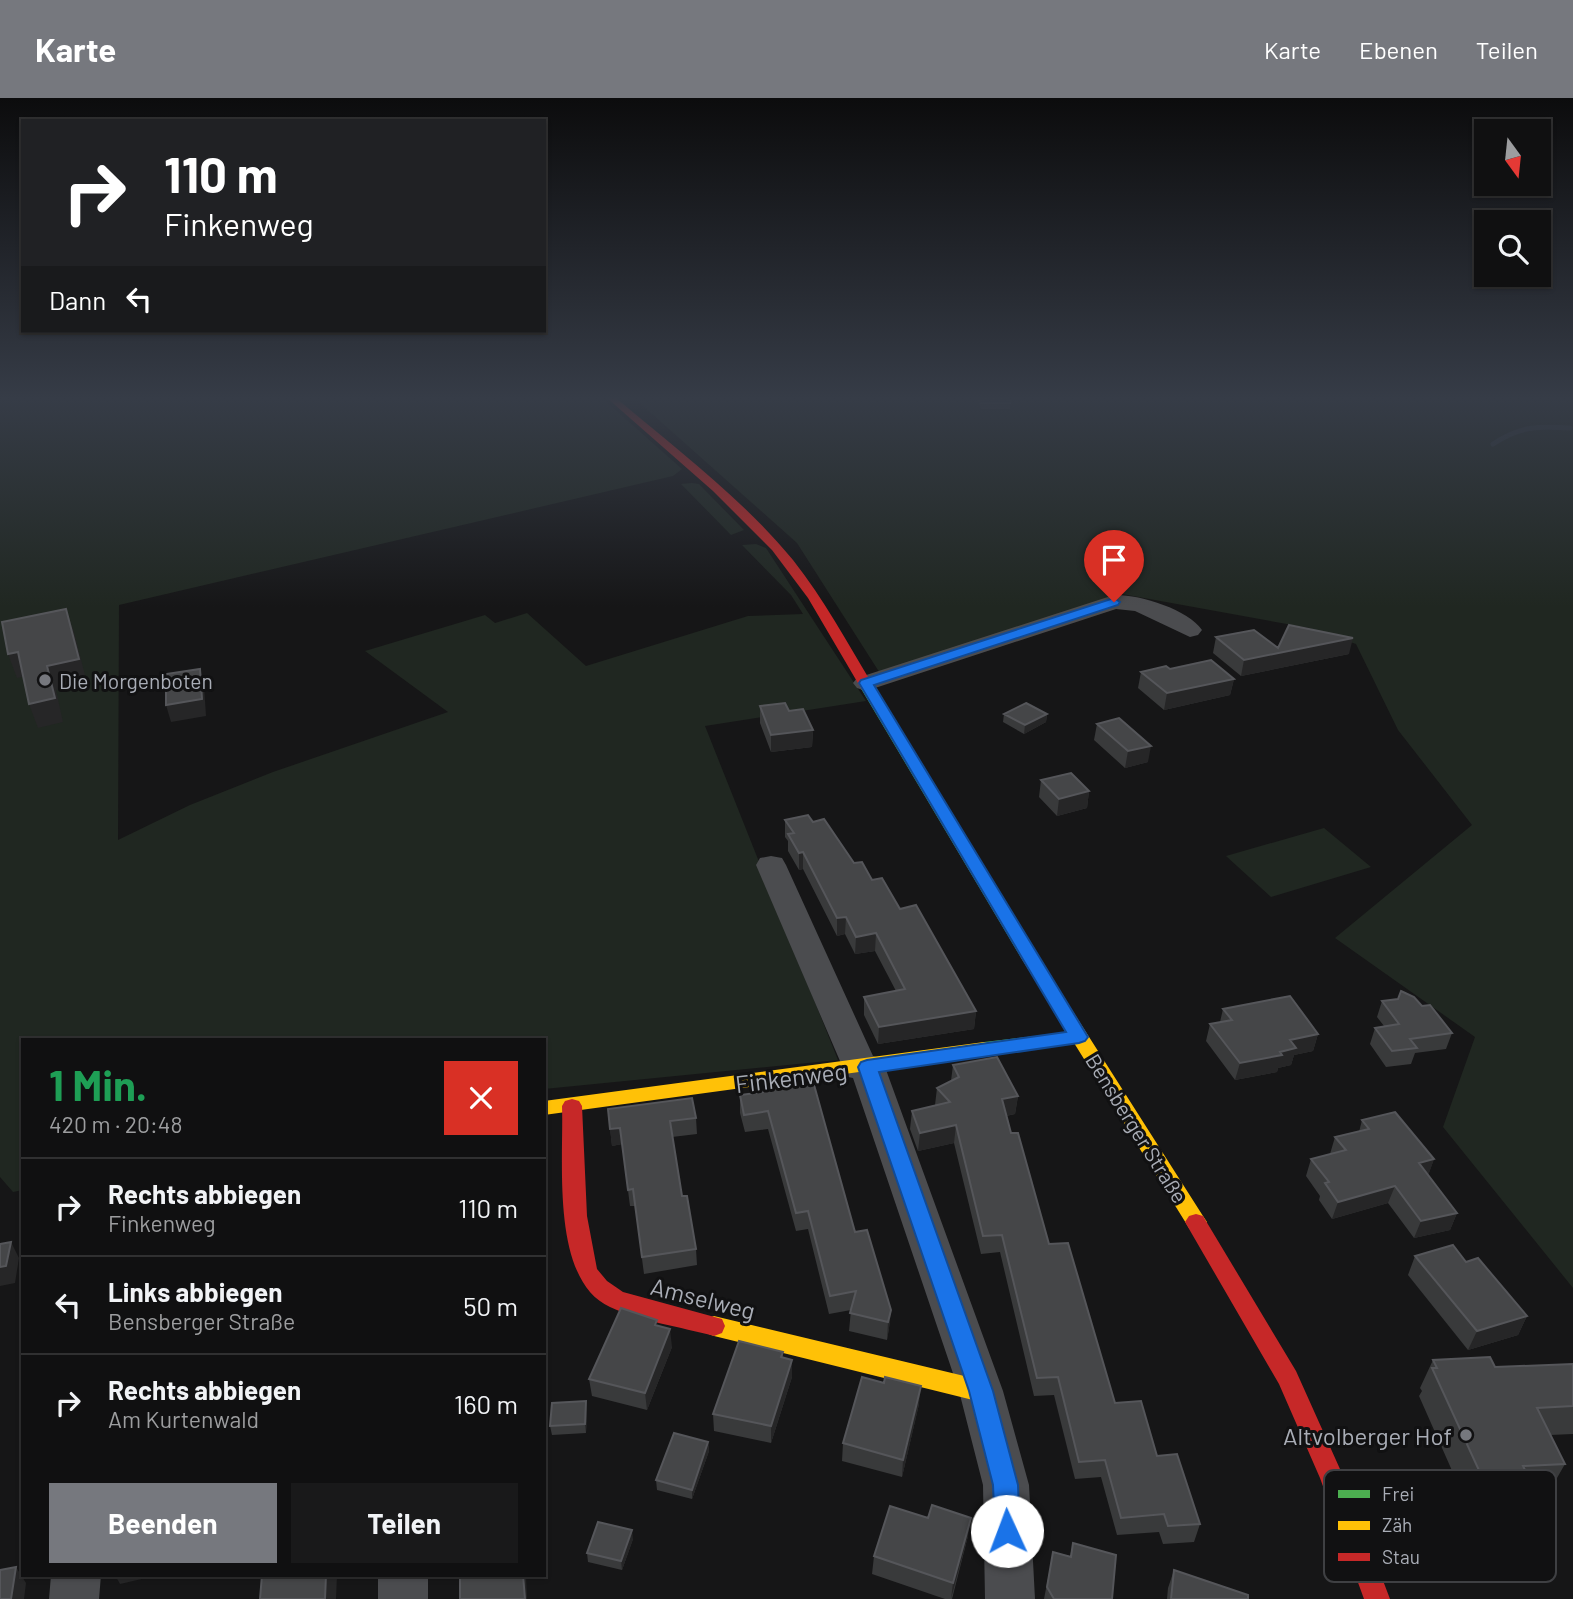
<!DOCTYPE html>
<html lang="de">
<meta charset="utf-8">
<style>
body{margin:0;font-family:Barlow,sans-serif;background:#19191a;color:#f1f3f6;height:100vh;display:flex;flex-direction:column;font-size:26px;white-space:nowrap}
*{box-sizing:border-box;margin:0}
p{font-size:23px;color:#9c9d9f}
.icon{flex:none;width:38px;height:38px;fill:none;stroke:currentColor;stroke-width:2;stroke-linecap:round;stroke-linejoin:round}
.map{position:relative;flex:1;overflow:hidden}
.details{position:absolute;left:21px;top:940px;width:525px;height:539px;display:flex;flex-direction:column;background:#101011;border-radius:0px;box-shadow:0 2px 5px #0004,0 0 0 2px #303031}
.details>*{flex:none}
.top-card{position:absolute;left:21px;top:21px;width:525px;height:214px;border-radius:0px;box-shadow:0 2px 5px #0004,0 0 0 2px #303031;background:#202124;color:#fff;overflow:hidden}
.needle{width:46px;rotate:165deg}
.fabs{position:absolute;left:1474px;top:21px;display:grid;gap:14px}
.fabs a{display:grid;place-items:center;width:77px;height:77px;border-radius:0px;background:#101011;box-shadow:0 2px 5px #0004,0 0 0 2px #303031;font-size:35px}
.pin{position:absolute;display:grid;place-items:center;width:60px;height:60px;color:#fff;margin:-72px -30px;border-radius:50% 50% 50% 0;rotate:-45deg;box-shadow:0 0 7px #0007}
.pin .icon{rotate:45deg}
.me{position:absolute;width:77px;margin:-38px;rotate:358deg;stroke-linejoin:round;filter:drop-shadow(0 0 5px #0008)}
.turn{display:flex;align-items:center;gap:24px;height:147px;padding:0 28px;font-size:32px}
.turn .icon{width:91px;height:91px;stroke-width:2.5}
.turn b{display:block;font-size:49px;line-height:60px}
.then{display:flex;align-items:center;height:66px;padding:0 28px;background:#0003;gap:14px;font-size:26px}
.round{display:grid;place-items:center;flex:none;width:74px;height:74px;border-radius:0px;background:#19191a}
.head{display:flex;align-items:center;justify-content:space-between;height:119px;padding:0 28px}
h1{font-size:42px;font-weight:700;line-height:52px;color:#1e9e55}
.action{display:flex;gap:14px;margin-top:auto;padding:14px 28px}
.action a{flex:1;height:80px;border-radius:0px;background:#76787e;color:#fff;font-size:28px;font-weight:700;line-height:80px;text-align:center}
.action a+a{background:#19191a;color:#f1f3f6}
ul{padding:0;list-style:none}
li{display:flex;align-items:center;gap:21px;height:98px;padding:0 28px;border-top:2px solid #303031}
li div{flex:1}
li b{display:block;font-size:26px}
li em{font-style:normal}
header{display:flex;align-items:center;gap:42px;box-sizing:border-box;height:98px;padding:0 35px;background:#76787e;color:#fff}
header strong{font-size:33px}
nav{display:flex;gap:38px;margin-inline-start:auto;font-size:24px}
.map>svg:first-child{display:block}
.green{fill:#202721}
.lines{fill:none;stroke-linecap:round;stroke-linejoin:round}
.stream{stroke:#2e353b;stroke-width:5}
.street{fill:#4b4c4f;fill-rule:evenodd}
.fast{fill:#4caf50;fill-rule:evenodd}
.slow{fill:#ffc107;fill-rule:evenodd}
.jam{fill:#c62828;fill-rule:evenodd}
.wall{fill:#393a3b}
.shaded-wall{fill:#262627}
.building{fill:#454648;stroke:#55565a;stroke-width:2}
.route{fill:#1a73e8;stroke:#114b97;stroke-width:2}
.poi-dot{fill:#76787e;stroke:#111112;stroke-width:2.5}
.labels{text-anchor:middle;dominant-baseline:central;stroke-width:6;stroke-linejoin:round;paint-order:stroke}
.poi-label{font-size:21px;fill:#a9adb6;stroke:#111112;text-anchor:start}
.street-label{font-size:21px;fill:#a9adb6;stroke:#111112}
.near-street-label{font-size:24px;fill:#a9adb6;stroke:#111112}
.near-poi-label{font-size:24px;fill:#a9adb6;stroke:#111112;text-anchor:end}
.key{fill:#111112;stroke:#3f4043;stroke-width:2}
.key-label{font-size:19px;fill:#a9adb6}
</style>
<header>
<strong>Karte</strong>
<nav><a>Karte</a><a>Ebenen</a><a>Teilen</a></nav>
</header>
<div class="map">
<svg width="1573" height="1501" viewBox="0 0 1573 1501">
<rect width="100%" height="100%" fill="#161617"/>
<path class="green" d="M0,299H601L682,371L673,378L119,507L118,742L190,707L273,674L448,614L365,553L485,517L495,525L527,515L586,568L748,518L803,516L791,497L742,447L756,446L766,450L866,603L705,628L838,962L544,991V942H23V1092L13,1094L0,1079Z
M633,299H1573V1190L1443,1029L1475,939L1335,840L1472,727L1398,632L1356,546L1309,530L1122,496L952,561L883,580L797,445Z
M692,385L699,386L744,432L731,437L681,386Z
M1324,730L1371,769L1271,799L1226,758Z"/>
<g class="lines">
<path class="stream" d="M1493,346C1520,328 1538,328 1570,330"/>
<path class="street" d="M1114,497C1138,496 1188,511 1202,532L1198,537L1190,539L1135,513L1116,511L875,590L866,593L857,590L853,585L857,580Z
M771,758L782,760L786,767L873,958L880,960L885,969L1003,1293L1029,1387L1035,1501H985L983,1387L959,1293L853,980L848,979L843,970L756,767L760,760Z
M51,1477H101L99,1501H49Z
M378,1477H428V1501H378Z"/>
<path class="fast" d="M867,585L874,589L1038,858L1035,862H1023L1020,858L860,589Z
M1078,933L1085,934L1087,939L1085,944L984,958L977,956L975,951L977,946L984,944Z"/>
<path class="slow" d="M1029,852L1035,854L1203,1118L1207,1124L1203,1130L1196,1132L1189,1130L1020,858L1023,854Z
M984,944L991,946L993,951L991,956L544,1017V1003Z
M714,1218L981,1282L989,1286L993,1293L989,1300L981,1304L714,1238L706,1235L703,1228L706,1221Z"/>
<path class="jam" d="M606,299H615C676,351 742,400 793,462C824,501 848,546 874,589L872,592H862L808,500L772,452L713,393Z
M572,1001L579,1003L582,1008L587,1118L597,1171L607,1183L623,1194L722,1221L725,1228L722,1235L714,1238C681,1229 640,1223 610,1209C550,1182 564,1062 562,1008L565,1003Z
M1196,1116L1203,1118L1296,1273L1344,1380L1390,1501H1364L1320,1380L1279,1286L1185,1124L1189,1118Z"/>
</g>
<path class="wall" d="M977,299H1008L1010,305V311H981Z
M1216,539L1278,550L1349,556L1241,578L1213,555Z
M1170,571L1234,581L1230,597L1164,612L1138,590L1141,574Z
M760,608L789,613L813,632L812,649L771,654L760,625Z
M1004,616H1047L1046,624L1024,636L1003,624Z
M1097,626L1148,664L1125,670L1094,642Z
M1041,682L1089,693L1087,710L1057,718L1039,699Z
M785,722L813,724L854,765L872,782L900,811L976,913L974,931L878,946L864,917V899L896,893L875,853L855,856L845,836L837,838L803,771L799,772L788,753V743L785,739Z
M1382,903L1422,908L1452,935L1446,951L1415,955L1411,966L1386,969L1370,946L1375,930L1384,928L1377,919Z
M1223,911L1318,936L1313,953L1294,957L1291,967L1278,970L1277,974L1235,982L1206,943L1210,926L1220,924Z
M953,967L1018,998L1015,1016L1006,1018L1011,1035L1049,1146L1115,1305L1157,1358L1200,1426L1194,1444L1163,1446L1159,1434L1117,1437L1101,1379L1075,1381L1054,1297L1034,1298L1000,1154L981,1156L954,1045L918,1053L910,1031L912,1013L935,1007L937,990L951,983Z
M760,983L855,1134L891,1212L889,1230L887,1242L849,1233L851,1212L829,1216L808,1131L796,1133L768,1031L745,1034L740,1015V997L760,994Z
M608,1011L696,1020L697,1036L672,1039L682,1098L696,1151L697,1167L644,1176L635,1108H630L622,1046L612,1048Z
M1362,1022L1434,1061L1428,1077L1457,1115L1450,1132L1414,1140L1388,1105L1332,1121L1319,1102L1320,1098L1306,1078L1311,1061L1330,1056L1335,1039L1359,1034Z
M1415,1158L1466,1164L1527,1218L1518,1237L1468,1252L1408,1177Z
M657,1228L672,1249L647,1312L592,1298L589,1281Z
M783,1254V1259L792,1279L771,1345L714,1333L713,1316Z
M1433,1262L1495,1269L1573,1266V1336L1550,1337L1565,1366L1549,1394H1531L1518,1417L1473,1420L1419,1298L1422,1293L1420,1290Z
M884,1285L919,1306L902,1379L842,1363L843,1345Z
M587,1312L586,1335L552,1337L550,1328Z
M708,1344L709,1353L692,1401L657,1392L656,1382Z
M968,1438L952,1501H945L872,1476L874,1458Z
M633,1441L622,1472L588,1464L587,1455Z
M1073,1445L1112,1501H1044L1053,1454L1070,1458Z
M1174,1472L1248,1501H1167L1168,1490Z"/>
<path class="shaded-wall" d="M66,511L74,534L87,585L56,592L63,624L38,630L29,606L47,568Z
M1353,540L1349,556L1241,578L1244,562Z
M18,554L27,578L17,580L8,556Z
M200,571L204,587L206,618L171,624L166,607Z
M1234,581L1230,597L1164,612L1167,595Z
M1047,616L1046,624L1024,636L1025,627Z
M813,632L812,649L771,654V637Z
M1151,648L1148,664L1125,670L1128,653Z
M1089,693L1087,710L1057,718L1059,701Z
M803,754V771L799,772V755Z
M846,819L845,836L837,838V820Z
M876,835L875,853L855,856L856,839Z
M976,913L974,931L878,946L879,929Z
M1318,936L1313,953L1294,957L1291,967L1278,970L1277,974L1235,982L1240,965L1280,954L1290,942Z
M1018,998L1015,1016L1000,1019L1002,1001Z
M956,1027L954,1045L918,1053L920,1035Z
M620,1030L622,1046L612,1048L610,1031Z
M1434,1061L1428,1078L1419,1065Z
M1395,1088L1388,1105L1332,1121L1338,1104Z
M1457,1115L1450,1132L1414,1140L1421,1123Z
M11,1144L19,1160L15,1185L0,1188V1169Z
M891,1212L889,1230L887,1242L888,1224Z
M1527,1218L1518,1237L1468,1252L1477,1233Z
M670,1231L672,1249L647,1312L645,1295Z
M792,1262V1279L771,1345V1328Z
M921,1288L919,1306L902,1379L903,1362Z
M586,1303L587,1312L586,1335L585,1326Z
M708,1344L709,1353L692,1401V1392Z
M971,1420L968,1438L951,1501L953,1485Z
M632,1432L633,1441L622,1472L621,1463Z
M16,1469L26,1485L24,1501H11Z
M115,1477H159L120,1486Z
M326,1477H337L336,1501H325Z
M523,1477H526L527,1501H525Z"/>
<path class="building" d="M980,299H1008L1010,305H981Z
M66,511L79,561L47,568L55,600L29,606L18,554L8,556L2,524Z
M1289,527L1353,540L1244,562L1216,539L1254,532L1278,550Z
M1211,562L1234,581L1167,595L1141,574L1166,568L1170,571Z
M200,571L202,601L166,607V576Z
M785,605L789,613L803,611L813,632L771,637L760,608Z
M1026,605L1047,616L1025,627L1004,616Z
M1119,620L1151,648L1128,653L1097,626Z
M1071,675L1089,693L1059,701L1041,682Z
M808,717L813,724L824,721L854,765L862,764L872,782L882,780L900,811L916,807L976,913L879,929L864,899L905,891L876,835L856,839L846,819L837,820L803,754L799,755L788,736L794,735L785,722Z
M1401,893L1414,899L1422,908L1430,907L1452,935L1410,941L1417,950L1392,953L1375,930L1399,926L1382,903L1398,901Z
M1290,898L1318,936L1290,942L1296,950L1280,954L1282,957L1240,965L1210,926L1232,922L1223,911Z
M997,959L1018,998L1002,1001L1011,1035H1018L1049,1146L1068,1145L1115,1305L1141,1303L1157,1358L1177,1356L1200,1426L1168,1428L1164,1416L1121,1420L1105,1362L1079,1364L1058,1279L1037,1280L1002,1137L983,1138L956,1027L920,1035L912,1013L950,1004L937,990L959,979L953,967Z
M811,976L855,1134L867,1132L891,1212L888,1224L850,1215L856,1193L830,1198L808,1113L796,1115L768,1013L744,1017L740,997L763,994L760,983Z
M692,1000L696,1020L670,1023L682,1098H687L696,1151L642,1159L633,1091L628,1092L620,1030L610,1031L608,1011Z
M1395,1014L1434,1061L1419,1065L1457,1115L1421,1123L1395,1088L1338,1104L1325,1085L1329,1084L1311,1061L1346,1052L1335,1039L1369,1031L1362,1022Z
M11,1144L6,1168L0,1169V1146Z
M1453,1147L1466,1164L1478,1160L1527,1218L1477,1233L1415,1158Z
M621,1210L657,1222L655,1227L670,1231L645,1295L589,1281Z
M739,1243L783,1254L781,1259L792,1262L771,1328L713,1316Z
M1490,1259L1495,1269L1573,1266V1308L1537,1310L1565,1366L1523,1368L1534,1390L1488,1392L1432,1270H1437L1433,1262Z
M862,1279L884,1285L885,1279L921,1288L903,1362L843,1345Z
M586,1303L585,1326L550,1328L552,1305Z
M674,1335L708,1344L692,1392L656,1382Z
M932,1407L971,1420L953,1485L874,1458L890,1408L928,1420Z
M598,1424L632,1432L621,1463L587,1455Z
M1073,1445L1116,1457L1112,1501H1054L1047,1489L1053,1454L1071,1459Z
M16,1469L11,1501H0V1472Z
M1174,1472L1248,1497V1501H1171Z
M262,1477H326L325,1501H260Z
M460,1477H523L525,1501H460Z"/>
<linearGradient id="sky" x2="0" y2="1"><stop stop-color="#0c0c0d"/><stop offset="0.59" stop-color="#363c47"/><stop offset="1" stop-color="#363c47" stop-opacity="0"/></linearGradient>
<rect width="1573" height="509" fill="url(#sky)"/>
<path class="route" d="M1114,500L1120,504L1118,507L874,587L1088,939L1085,943L1079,945L879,974L993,1293L1018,1387L1020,1433L1017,1442L1007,1445L998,1442L995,1433L993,1387L969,1293L858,969L861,964L867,962L1066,934L859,585L861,582Z"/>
<g class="poi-dot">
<circle cx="45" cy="582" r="7"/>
<circle cx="1466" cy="1337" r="7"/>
</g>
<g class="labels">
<g class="poi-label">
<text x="59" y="582">Die Morgenboten</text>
</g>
<g class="street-label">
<text transform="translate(1137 1030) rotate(58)">Bensberger Straße</text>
</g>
<g class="near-street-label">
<text transform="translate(791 979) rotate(-7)">Finkenweg</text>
<text transform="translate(703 1200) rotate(14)">Amselweg</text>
</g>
<g class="near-poi-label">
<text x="1452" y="1337">Altvolberger Hof</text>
</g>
</g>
<rect x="1324" y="1372" width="232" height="112" rx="10" class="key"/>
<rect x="1338" y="1392" width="32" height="8" fill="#4caf50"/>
<rect x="1338" y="1423" width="32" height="9" fill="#ffc107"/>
<rect x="1338" y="1455" width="32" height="8" fill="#c62828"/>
<g class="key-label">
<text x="1382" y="1403">Frei</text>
<text x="1382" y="1434">Zäh</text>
<text x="1382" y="1466">Stau</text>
</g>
</svg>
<div class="fabs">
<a><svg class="needle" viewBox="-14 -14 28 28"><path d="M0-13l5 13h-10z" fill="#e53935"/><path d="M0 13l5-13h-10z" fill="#9c9d9f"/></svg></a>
<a><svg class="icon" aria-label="search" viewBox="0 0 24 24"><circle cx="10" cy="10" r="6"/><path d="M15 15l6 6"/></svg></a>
</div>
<div class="pin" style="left:1114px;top:504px;background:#d93025"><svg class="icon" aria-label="arrive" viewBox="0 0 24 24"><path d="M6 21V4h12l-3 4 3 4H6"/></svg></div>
<svg class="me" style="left:1007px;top:1433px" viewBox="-20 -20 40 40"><circle r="19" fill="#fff"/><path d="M0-13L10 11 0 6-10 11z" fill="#1a73e8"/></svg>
<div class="top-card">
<div class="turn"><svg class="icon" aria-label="right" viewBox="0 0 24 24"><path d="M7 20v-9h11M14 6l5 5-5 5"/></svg><div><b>110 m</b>Finkenweg</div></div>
<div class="then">Dann<svg class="icon" aria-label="left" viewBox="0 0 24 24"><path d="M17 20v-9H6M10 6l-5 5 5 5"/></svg></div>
</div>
<section class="details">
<div class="head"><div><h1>1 Min.</h1><p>420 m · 20:48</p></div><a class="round" style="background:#d93025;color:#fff"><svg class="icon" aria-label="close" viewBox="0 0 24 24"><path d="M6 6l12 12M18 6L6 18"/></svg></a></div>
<ul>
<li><svg class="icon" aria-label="right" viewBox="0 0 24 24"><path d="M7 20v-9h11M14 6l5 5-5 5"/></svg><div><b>Rechts abbiegen</b><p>Finkenweg</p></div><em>110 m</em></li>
<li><svg class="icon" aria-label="left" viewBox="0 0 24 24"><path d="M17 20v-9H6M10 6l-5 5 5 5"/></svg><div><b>Links abbiegen</b><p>Bensberger Straße</p></div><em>50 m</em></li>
<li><svg class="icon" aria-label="right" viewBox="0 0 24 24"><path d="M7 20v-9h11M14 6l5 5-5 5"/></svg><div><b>Rechts abbiegen</b><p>Am Kurtenwald</p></div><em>160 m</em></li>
</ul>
<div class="action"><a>Beenden</a><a>Teilen</a></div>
</section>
</div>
